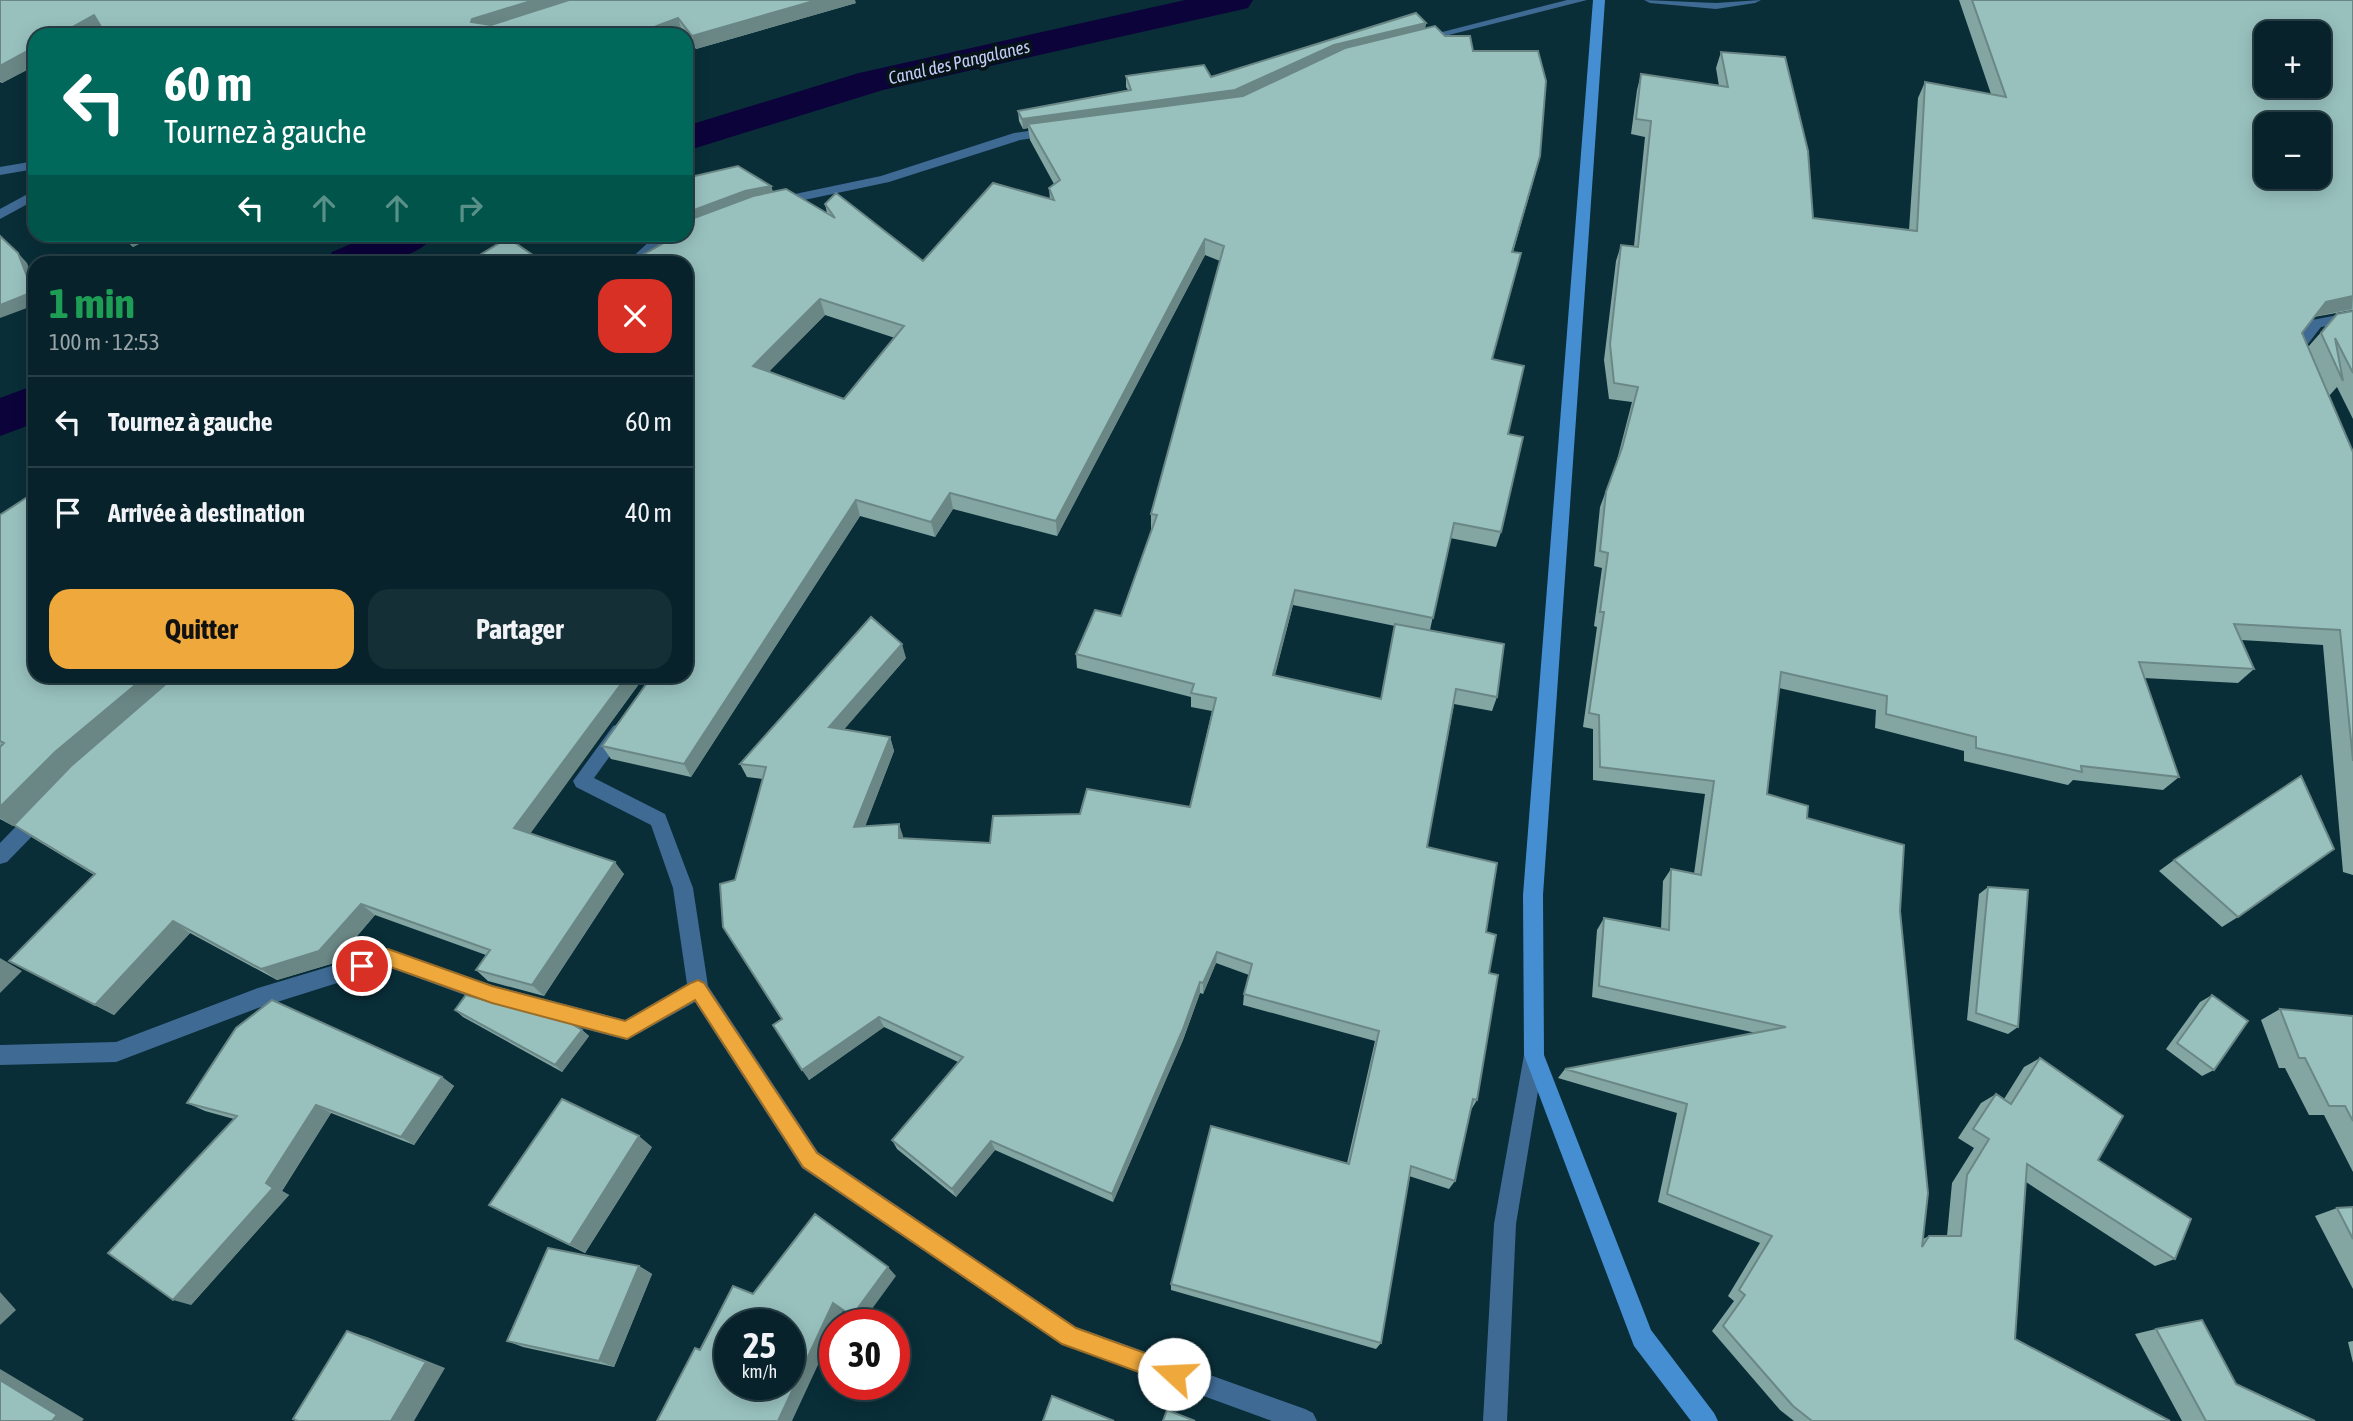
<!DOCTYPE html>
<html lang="fr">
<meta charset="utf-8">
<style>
body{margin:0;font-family:"Asap Condensed",sans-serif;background:#152f36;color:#f1f3f6;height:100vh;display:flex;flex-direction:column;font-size:26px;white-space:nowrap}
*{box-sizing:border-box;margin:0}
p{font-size:23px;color:#98a4a8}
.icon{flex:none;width:38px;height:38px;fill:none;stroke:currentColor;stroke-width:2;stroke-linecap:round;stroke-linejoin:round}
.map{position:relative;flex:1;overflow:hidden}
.drawer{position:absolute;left:28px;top:256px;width:665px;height:427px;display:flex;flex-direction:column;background:#07222a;border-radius:21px;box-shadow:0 4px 18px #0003,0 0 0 2px #283f47}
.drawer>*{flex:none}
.banner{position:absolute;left:28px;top:28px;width:665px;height:214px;border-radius:21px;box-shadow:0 4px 18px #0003,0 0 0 2px #283f47;background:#00695c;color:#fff;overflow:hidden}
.controls{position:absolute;left:2254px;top:21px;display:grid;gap:14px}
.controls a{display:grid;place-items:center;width:77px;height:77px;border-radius:14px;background:#07222a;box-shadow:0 4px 18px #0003,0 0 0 2px #283f47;font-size:35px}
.speed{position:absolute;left:714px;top:1309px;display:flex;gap:14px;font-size:35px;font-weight:700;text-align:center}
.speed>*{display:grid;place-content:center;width:91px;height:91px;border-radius:50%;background:#07222a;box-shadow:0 4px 18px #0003,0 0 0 2px #283f47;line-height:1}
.speed small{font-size:18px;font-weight:400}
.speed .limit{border:10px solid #d22;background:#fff;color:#111}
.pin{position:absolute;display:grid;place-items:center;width:60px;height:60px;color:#fff;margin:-30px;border:4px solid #fff;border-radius:50%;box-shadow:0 2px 7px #0007}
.me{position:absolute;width:77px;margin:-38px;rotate:290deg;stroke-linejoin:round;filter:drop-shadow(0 0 5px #0008)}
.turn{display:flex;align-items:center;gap:24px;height:147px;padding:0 21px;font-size:32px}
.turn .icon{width:91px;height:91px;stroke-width:2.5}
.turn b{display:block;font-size:49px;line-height:60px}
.lanes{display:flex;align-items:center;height:66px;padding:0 21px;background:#0003;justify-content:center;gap:35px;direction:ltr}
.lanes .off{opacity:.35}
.round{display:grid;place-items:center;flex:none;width:74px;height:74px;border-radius:21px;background:#152f36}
.head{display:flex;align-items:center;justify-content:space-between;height:119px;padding:0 21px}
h1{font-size:42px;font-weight:700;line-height:52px;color:#1e9e55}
.button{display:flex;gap:14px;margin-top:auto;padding:14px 21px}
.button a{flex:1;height:80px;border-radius:21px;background:#eea83c;color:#111;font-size:28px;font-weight:700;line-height:80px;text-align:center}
.button a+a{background:#152f36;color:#f1f3f6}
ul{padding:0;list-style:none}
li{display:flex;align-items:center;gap:21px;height:91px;padding:0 21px;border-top:2px solid #283f47}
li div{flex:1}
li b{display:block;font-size:26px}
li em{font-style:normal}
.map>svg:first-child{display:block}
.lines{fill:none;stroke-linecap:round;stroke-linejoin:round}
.canal{fill:#0c033b;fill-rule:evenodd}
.minor{fill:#3f6a94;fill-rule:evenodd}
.tertiary{fill:#3f6a94;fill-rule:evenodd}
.secondary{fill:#458ed1;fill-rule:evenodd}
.wall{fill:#83a6a3;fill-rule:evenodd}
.shaded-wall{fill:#6a8785}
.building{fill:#98c1be;stroke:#6a8785;stroke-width:2;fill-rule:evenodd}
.route{fill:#eea83c;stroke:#9b6d27;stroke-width:2}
.labels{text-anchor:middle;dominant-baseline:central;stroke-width:7;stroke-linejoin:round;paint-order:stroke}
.far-water-label{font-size:18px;font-style:italic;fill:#c4cbf7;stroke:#061418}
</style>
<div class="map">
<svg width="2353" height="1421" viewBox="0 0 2353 1421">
<rect width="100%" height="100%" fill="#092e38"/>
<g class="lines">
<path class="canal" d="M1185,0H1253L1248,8L1235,11L883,90L686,151V126L859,73Z
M374,234H435C415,265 358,265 326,262L332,252Z
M35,385V423L0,436V398Z"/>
<path class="minor" d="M1567,0H1587L1421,42L1415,39Z
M1644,0L1716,3L1761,0L1755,3L1716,9L1650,3Z
M1050,128L1054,129V135L1020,140L889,182L776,206L770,202L776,198L881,176L1014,133Z
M35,190V200L0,219V209Z
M666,234H687L661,246L641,262H627L651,240Z
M2353,312V322L2321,327L2304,349L2308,359L2306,362H2296L2290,348L2312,320Z
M619,724L625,726L628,731L594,778L665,814L693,888L708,986L818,1152L1076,1327L1305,1409L1313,1413L1317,1421H1272L1061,1344L802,1168L695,1002L627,1040L492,1005L388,967L258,1008L116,1062L0,1065V1045L116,1042L258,988L388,949L492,985L625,1020L687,984L673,888L651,825L576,787L573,781L613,726Z
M38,809L45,811L47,817L45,823L7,862L0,864V843L31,811Z
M1534,1045L1541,1048L1544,1055L1516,1224L1507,1421H1483L1494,1224L1524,1055L1527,1048Z"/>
<path class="tertiary" d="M35,161V169L0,175V167Z"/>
<path class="secondary" d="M1593,0H1605L1543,895L1544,1055L1651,1330L1714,1413L1718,1421H1691L1634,1346L1524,1055L1523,895Z"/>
</g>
<path class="wall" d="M0,0L856,3L696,49L686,35L682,31L102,29L2,83L0,82Z
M1959,0H2353V310L2314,317L2302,333L2308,347L2337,314L2353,311V419L2337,387L2329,396L2353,452V875L2343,872L2323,645L2241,640L2254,669L2238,683L2144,678L2179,777L2163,790L2073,780L2068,785L1964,761V751L1875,728L1876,710L1779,688L1767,794L1807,818L1900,911L1923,1239L1929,1236H1947L1952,1183L1974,1148L1958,1138L1981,1103L1996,1094L2004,1099L2024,1067L2040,1058L2098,1160L2175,1259L2155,1266L2026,1182L2015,1339L2170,1421H1794L1780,1410L1712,1331L1734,1301L1728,1296L1760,1243L1658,1202L1677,1113L1558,1078L1565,1069L1756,1033L1592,997L1597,930L1604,918L1661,929L1663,881L1671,869L1694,874L1705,794L1593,780V729L1583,727L1597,627L1594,626L1602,568L1594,566L1600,507L1616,464L1632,402L1609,399L1604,360L1616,261L1621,245L1634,246L1645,137L1631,134L1637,90L1641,74L1719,86L1716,68L1721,52L1813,218L1909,230L1918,98L1925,82L1991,94Z
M1426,23L1425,28L1445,36L1473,51L1536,172L1513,252L1492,359L1508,434L1501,532L1496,547L1450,538L1430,630L1497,697L1492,711L1454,704L1427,847L1486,932L1489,973L1477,1100L1471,1110L1455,1181L1449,1189L1409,1176L1381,1343L1376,1349L1171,1290V1284L1347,1163L1375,1041L1243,1005L1244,994L1249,975L1216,963L1203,994L1200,993L1183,1040L1113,1202L995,1150L956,1197L897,1149L892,1140L958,1062L884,1027L809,1080L782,1019L735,880L763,779L747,777L740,764L906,658L844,729L890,737L894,751L865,826L903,836V838L990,843L1080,814L1190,807L1212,711L1191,707V697L1077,668L1076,654L1121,616L1152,529H1151V514L1220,261L1205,255L1057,536L953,509L935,537L860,516L691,777L611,759L602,746L686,676L661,245L658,237L651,238L647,234H686L687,190L686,178L771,186L773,192L827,213L825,204L923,261L1050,200L1049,188L1054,184L1030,140L1028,128L1023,129L1019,121L1018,111L1128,90L1126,87V76L1211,77ZM825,315L895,338L844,399L769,371ZM1293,605L1395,626L1381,699L1275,675Z
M119,234H158L133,247Z
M0,515L35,676H649L644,677L530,833L624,874L544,996L488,981L476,970L486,955L375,915L334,963L277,980L190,933L114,1015L9,961L94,875L33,838L14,825L24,815L13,826L0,819Z
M2174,860L2238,917L2222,927L2159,871Z
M1988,887L2018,1027L2008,1034L1967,1020L1979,894Z
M2212,995L2214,1070L2202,1076L2166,1049L2200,1002Z
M2280,1009L2353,1016V1172L2324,1115H2309L2285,1068H2279L2261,1020Z
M455,1010L582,1030L589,1036L562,1072L463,1017Z
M442,1077L454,1086L414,1145L331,1113L282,1191L289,1195L191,1305L234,1119L205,1111L187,1103Z
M652,1147L585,1253L505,1214L489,1205Z
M2353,1207V1289L2315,1216L2337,1208Z
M639,1266L652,1274L614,1367L523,1347L507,1341Z
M2156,1329L2236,1384L2315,1421H2182L2135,1334Z
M2353,1341V1363L2348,1342Z"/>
<path class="shaded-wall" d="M534,0H579L478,32L471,22L472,19Z
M817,0H855L856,3L696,49L692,36Z
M94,15L103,28L91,35H58Z
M678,18L682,31L672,35H633Z
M1426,23L1424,33L1234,100L1028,124V128L1023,129L1022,119L1235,90L1334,45Z
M35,47V66L2,83L0,81V66Z
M771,186L774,196L686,224V213L745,191Z
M124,234H158L133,247Z
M650,234H657L658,237L651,238Z
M1205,239V255L1057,536L1056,521Z
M18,253L27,263L35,284V305L0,318V305Z
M2353,296L2352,309L2312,317L2326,302Z
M820,299L825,315L759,382L753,366Z
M950,493L953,509L935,537L931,522Z
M856,500L860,516L691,777L684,764Z
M1295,590L1293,605L1271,689L1273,675Z
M902,644L906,658L835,740L829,727Z
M146,676H179L73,765L13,826L0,818V807L55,752Z
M627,676H649L644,677L525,841L514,828Z
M890,737L894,751L860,840L854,827Z
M899,824L903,836V850L899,838Z
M615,862L624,874L544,996L532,985Z
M361,904L375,915L334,963L277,980L261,969Z
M173,921L190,933L114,1015L95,1005Z
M1217,952L1216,963L1203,994V983Z
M0,958L22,971L0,993Z
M1200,982V993L1183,1040L1113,1202L1112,1194Z
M879,1017L884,1027L809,1080L802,1070Z
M582,1030L589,1036L562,1072L555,1065Z
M442,1077L454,1086L414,1145L401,1137Z
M316,1105L331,1113L282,1191L289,1195L191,1305L173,1300L266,1183Z
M639,1136L652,1147L585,1253L570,1245Z
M991,1141L995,1150L956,1197L952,1189Z
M639,1266L652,1274L614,1367L599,1361Z
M888,1267L896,1276L861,1324L852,1316Z
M0,1292L16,1310L0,1325Z
M833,1303L843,1311L836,1325H835V1328L792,1421H778Z
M347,1331L367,1337L445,1368L414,1421H391Z
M0,1369L84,1419L82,1421H52L0,1380Z"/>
<path class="building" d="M0,0H534L472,19L471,22L491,25L569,0H817L692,36L678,18L633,35H106L94,15L58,35H35V47L0,66Z
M1972,0H2353V296L2326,302L2302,333L2353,452V761L2340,630L2234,624L2254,669L2139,662L2179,777L2081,766L2082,772L1976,748V737L1886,714L1887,696L1781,672L1767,794L1808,806L1807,818L1904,845L1900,911L1928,1193L1922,1247L1929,1236H1961L1967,1175L1989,1139L1973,1129L1996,1094L2011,1104L2040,1058L2123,1116L2098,1160L2191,1219L2175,1259L2027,1164L2015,1339L2170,1421H1812L1793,1406L1723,1326L1745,1295L1739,1290L1772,1236L1667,1194L1687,1104L1565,1069L1786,1027L1599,986L1604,918L1669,930L1671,869L1701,875L1714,781L1600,767L1599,715L1589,713L1604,612H1600L1608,553L1600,551L1606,492L1622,448L1638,387L1614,383L1610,344L1621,245L1638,247L1651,121L1636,119L1641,74L1728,87L1721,52L1785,57L1808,151L1813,218L1917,231L1925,82L2006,97ZM2266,33H2319V86H2266ZM2266,124H2319V177H2266Z
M1416,13L1426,23L1334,45L1235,90L1022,119L1018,111L1131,90L1126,76L1204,65L1211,77Z
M1435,26L1445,36H1470L1473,51H1538L1546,81L1540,156L1512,252L1521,253L1492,359L1524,366L1508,434L1523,437L1501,532L1454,523L1433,618L1295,590L1273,675L1381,699L1395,624L1504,644L1497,697L1456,689L1427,847L1497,863L1486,932L1496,935L1489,973L1498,975L1477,1100L1473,1099L1455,1181L1411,1166L1381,1343L1171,1284L1211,1126L1349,1164L1379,1031L1244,994L1252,964L1217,952L1203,983L1200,982L1183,1029L1112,1194L991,1141L952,1189L892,1140L963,1057L879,1017L802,1070L773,1025L782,1019L723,927L720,884L735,880L766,767L740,764L871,617L902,644L829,727L890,737L854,827L899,824V838L990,843L993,816L1080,814L1087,789L1190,807L1216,698L1191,693L1194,684L1076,654L1095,610L1121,616L1157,515L1151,514L1224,246L1205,239L1056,521L950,493L931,522L856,500L684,764L602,746L652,676H686V262H630L667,241L659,234H686V221L753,196L786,189L835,218L825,204L836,193L923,261L993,183L1054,200L1049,188L1060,180L1028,124L1243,96L1345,48ZM820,299L904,326L844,399L753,366Z
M738,166L771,186L745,191L686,213V190L691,189L686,183V178Z
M0,236L18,253L33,292L0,305Z
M508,238L543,262H468Z
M2353,311V373L2335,338L2343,381L2321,333L2337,314Z
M35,492V676H146L55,752L0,807V747L4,743L0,741V515Z
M175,676H627L514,828L615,862L532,985L476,970L490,950L361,904L319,951L261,969L173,921L95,1005L9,961L95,874L14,825L71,766Z
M2301,776L2334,849L2238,917L2174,860Z
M1988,887L2028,890L2018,1027L1976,1013Z
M466,995L570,1023L582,1030L555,1065L455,1010Z
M2212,995L2248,1021L2214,1070L2177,1043Z
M272,1000L442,1077L401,1137L316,1105L266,1183L273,1188L173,1300L108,1253L237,1116L187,1103L236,1028Z
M2280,1009L2353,1016V1121L2345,1106H2329L2305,1058H2299Z
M562,1099L639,1136L570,1245L489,1205Z
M2353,1207V1239L2337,1208Z
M815,1214L888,1267L852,1316L833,1303L778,1421H657L695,1348L700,1350L733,1286L753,1294ZM730,1325H789V1384H730Z
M548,1248L639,1266L599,1361L507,1341Z
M2202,1320L2236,1384L2315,1421H2206L2156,1329Z
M347,1331L426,1362L391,1421H298L293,1419Z
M0,1380L57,1415L52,1421H0Z
M1052,1396L1114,1421H1043Z
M1167,1410L1195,1421H1163Z"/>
<path class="route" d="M388,949L492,986L625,1021L691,983L698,980L704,983L817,1153L1076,1328L1181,1366L1185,1374L1181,1381L1174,1385L1062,1344L803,1167L695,1000L627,1039L492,1003L388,966L362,974L356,972L353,966L356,960Z"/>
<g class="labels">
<g class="far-water-label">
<text transform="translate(959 62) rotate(-13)">Canal des Pangalanes</text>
</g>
</g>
</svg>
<div class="controls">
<a>+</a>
<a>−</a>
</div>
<div class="speed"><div>25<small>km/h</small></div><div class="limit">30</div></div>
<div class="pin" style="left:362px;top:966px;background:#d93025"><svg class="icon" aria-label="arrive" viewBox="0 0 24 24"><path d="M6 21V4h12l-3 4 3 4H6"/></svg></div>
<svg class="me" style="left:1174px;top:1374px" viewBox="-20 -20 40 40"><circle r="19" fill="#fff"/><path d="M0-13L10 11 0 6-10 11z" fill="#eea83c"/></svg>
<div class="banner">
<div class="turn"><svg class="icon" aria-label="left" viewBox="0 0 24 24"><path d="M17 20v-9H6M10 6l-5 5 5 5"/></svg><div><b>60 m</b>Tournez à gauche</div></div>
<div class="lanes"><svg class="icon" aria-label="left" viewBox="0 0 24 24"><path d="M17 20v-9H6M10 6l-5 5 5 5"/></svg><svg class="icon off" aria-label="ahead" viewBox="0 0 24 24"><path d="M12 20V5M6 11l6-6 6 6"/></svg><svg class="icon off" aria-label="ahead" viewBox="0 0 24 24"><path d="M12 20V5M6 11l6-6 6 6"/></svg><svg class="icon off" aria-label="right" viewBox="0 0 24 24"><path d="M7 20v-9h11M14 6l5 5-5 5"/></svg></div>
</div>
<section class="drawer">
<div class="head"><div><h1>1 min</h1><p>100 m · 12:53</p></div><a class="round" style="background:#d93025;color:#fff"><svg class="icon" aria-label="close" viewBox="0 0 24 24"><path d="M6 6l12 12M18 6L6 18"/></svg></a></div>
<ul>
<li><svg class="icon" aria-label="left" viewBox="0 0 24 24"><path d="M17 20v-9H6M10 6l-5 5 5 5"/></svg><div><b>Tournez à gauche</b></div><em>60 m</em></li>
<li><svg class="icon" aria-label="arrive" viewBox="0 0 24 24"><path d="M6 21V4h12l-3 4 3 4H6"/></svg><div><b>Arrivée à destination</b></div><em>40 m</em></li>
</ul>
<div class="button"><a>Quitter</a><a>Partager</a></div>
</section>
</div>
